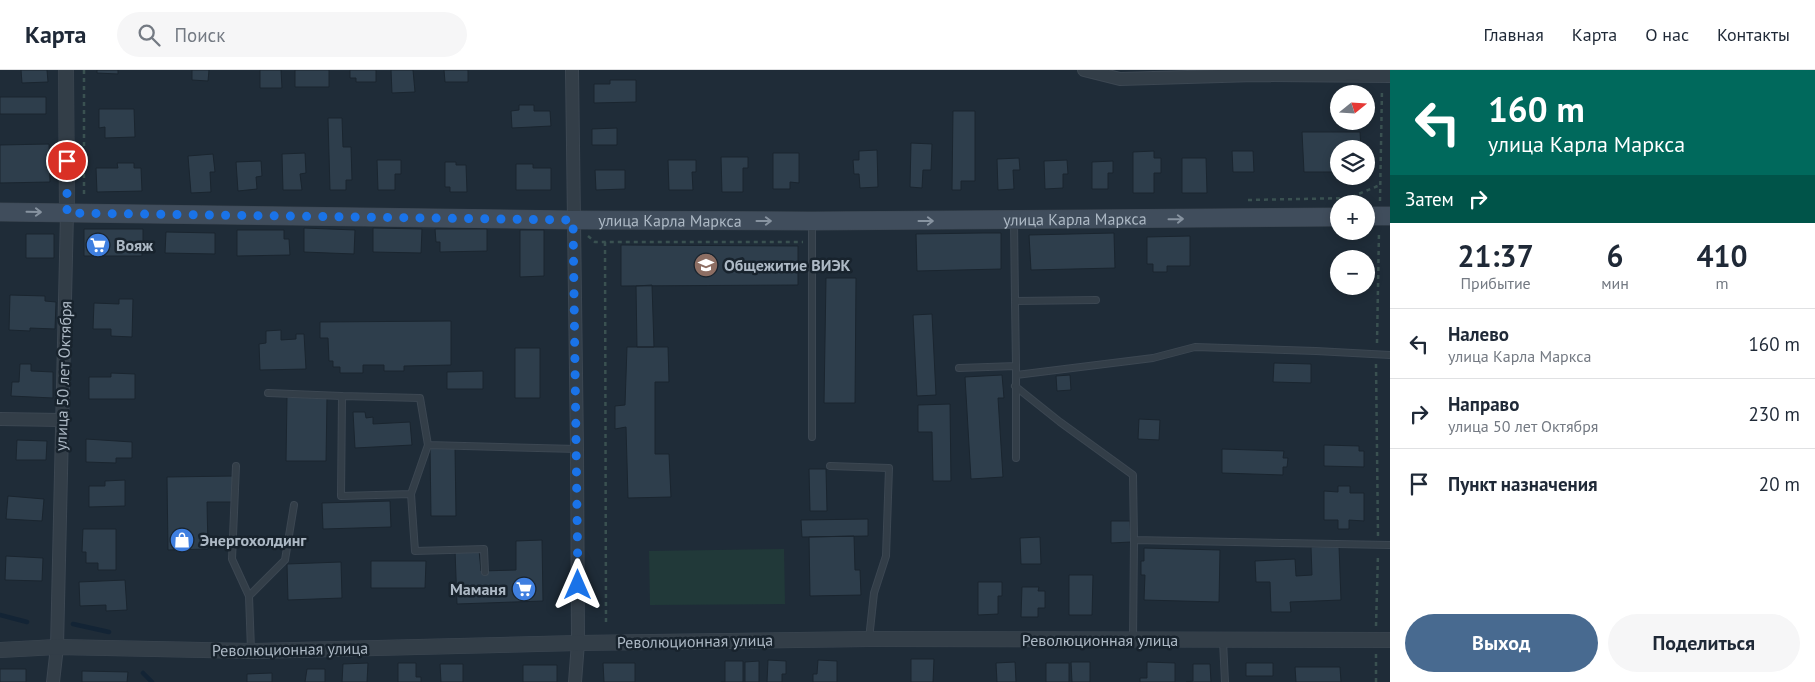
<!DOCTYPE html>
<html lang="ru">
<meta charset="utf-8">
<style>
body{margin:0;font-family:"PT Sans",sans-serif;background:#f6f6f7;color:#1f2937;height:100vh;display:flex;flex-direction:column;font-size:19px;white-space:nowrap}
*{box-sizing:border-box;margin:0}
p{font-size:16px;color:#747a83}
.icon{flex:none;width:28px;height:28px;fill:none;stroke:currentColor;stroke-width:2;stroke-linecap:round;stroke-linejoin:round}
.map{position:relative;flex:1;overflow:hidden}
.sheet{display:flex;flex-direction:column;background:#fff;width:425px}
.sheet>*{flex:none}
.banner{background:#00695c;color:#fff;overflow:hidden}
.needle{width:32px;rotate:72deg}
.controls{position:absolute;left:1330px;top:15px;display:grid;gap:10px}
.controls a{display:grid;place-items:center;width:45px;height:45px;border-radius:50%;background:#fff;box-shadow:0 2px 8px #0003;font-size:25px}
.pin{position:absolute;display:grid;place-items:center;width:42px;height:42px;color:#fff;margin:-21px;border:2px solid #fff;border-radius:50%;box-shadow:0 1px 5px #0007}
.me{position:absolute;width:55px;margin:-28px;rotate:0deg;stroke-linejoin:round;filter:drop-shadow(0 0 4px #0008)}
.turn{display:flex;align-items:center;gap:18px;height:105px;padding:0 15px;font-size:22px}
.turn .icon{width:65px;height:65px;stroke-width:2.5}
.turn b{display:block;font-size:35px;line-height:42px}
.then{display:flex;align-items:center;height:48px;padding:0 15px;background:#0003;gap:10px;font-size:19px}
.eta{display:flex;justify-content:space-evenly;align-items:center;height:85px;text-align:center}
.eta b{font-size:30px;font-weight:700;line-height:35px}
.button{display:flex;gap:10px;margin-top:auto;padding:10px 15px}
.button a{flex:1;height:58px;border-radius:30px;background:#486a90;color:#fff;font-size:20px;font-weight:700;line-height:58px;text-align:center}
.button a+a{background:#f6f6f7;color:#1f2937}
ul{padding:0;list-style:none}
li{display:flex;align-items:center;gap:15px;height:70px;padding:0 15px;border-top:1px solid #e0e1e3}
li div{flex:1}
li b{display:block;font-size:19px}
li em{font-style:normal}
header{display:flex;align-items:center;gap:30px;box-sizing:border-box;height:70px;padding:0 25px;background:#fff;border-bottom:1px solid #e0e1e3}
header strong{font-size:24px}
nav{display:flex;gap:28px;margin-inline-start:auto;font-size:18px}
.search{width:350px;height:45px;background:#f6f6f7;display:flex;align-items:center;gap:12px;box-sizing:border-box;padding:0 18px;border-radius:28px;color:#747a83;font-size:19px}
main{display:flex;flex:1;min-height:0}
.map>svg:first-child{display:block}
.green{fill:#213939}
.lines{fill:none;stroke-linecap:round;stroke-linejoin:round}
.stream{stroke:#132435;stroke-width:4.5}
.building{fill:#2e3e4c;stroke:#1a252f}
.service-casing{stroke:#3c4752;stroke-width:8}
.minor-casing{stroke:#3c4752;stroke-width:14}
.tertiary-casing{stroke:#3c4752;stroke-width:16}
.secondary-casing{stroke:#3c4752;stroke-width:19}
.path{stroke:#3a5151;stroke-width:2.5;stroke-dasharray:4 4;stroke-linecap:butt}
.service{stroke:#333e48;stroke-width:6}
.minor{stroke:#333e48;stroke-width:12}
.tertiary{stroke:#333e48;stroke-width:15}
.secondary{stroke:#404d5c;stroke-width:18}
.oneway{stroke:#8793a0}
.route{stroke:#1a73e8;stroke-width:9;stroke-dasharray:0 16.2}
.labels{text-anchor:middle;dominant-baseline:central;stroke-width:5;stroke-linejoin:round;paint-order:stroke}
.street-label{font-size:16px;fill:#adb9c5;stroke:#18232d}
.poi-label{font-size:16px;font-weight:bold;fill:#adb9c5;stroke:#18232d;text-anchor:start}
</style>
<header>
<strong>Карта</strong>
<div class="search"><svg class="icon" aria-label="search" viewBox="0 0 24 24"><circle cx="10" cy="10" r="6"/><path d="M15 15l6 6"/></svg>Поиск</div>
<nav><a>Главная</a><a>Карта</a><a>О нас</a><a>Контакты</a></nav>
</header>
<main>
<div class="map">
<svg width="1390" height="612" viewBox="0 0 1390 612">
<rect width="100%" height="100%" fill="#1f2c38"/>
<path class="green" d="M784,479L785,534L650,535L649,481Z"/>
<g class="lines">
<path class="stream" d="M0,545L27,552
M73,554L109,562
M143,603L152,612"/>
</g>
<path class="building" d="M21,0H47L48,12L22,13Z
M97,0H118V4L97,3Z
M192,0H209L208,11L192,10Z
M260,0H281L282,18H260Z
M295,0H329V17H295Z
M350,0H376V12H356V8H350Z
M391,0H413L415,22L392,23Z
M444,0H468V12H445Z
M610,10H636V32L594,33V14H610Z
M0,27H46V44H0Z
M519,35H534V41H550L551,56L512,58L511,41L519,40Z
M99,39H134L135,67L105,68V57L99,58Z
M953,41H975V111H961V120H952Z
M328,48H342L343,77H351L352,110H346V120H330Z
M617,58V75H592V59Z
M1302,62H1360L1361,79H1339V102H1304Z
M911,73L932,74L931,100H923L922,118L910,117Z
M49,74L50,112L0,113V75Z
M877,80L878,117L860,118L859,104H854L853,90H859V81Z
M1154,81V88H1161V103H1154V123H1133V82Z
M1232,81H1253L1254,102H1233Z
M305,83L306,103L300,104L302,120H283L282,84Z
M773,83H799V113L790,112V119H773Z
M213,84L215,102H210L211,122L191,123L188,86Z
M721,87H748V98H743V122H722Z
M1019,88L1020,100H1013L1014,119L998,120L997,89Z
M1182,88H1206L1207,123H1182Z
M377,90H401V104H395V120H378Z
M668,90H696V102H692L693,120H669Z
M1067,90L1068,104H1063V118L1045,119L1044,91Z
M261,91L262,106L256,107L257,119L238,121L236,92Z
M1113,91V103H1108V119H1092V92Z
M445,92H456V95H466L467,122H450V117H445Z
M117,93H134V98H141L142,121L97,122L96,98H118Z
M516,94H533V98H551V120H516Z
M595,100H625V119L596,120Z
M304,158L355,160L354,184L304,182Z
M373,158L422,159L421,183L373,182Z
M84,159H143V171H148V183H142V186H84Z
M435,159H487V181L440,182V172H436Z
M237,160H284V169H289L290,185L237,186Z
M520,160H544V206L520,207Z
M166,162L215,163V184L165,183Z
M982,163H1001V199L917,201L916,164Z
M1114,163L1115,198L1031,200L1029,165Z
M26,164H54V188H26Z
M1190,166V196H1167V202H1153V194H1147V167Z
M621,175L798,176V215L621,216Z
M826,208H856L855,333H824Z
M652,215L654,277H637L636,216Z
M10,225L45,226V231L56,232L55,259L30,258V261L9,260Z
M119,229H133L132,267L111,266V259H93L94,233L119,234Z
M932,244L936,325L917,326L913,245Z
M451,251V295L404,296V301H384V295H363V303H340V297H333V291H329L328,268H320V252Z
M281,260V270L296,269V264H304L306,299L260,300L259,274L266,273V261Z
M627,277H668L669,312H655V384H669L671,427L628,428L626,357L615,359V336L625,335Z
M515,278H540V328H515Z
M1274,293L1311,294V313L1273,312Z
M20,294H31V301L53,302V328L11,326L12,312H19Z
M483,301V319H447V302Z
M111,303L135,304V329H89V307H111Z
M1002,305L1004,328H998L1003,407L971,409L965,307Z
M1070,305L1071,320L1057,321L1056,306Z
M287,327H327L326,391H286Z
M950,334L951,411H933L932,362H918V335Z
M353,342H365L366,348L373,347V354L410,352L412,375L355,378Z
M1139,349L1160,350L1159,370L1138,369Z
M86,369L132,372V388H116V393L86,392Z
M17,370L47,371L46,390H16Z
M1324,375L1359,376V381H1364V397L1324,396Z
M430,377H455L456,446H431Z
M1222,379L1284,381L1283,388H1288L1287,397H1283V405L1222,403Z
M809,399H826L827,441H810Z
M235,406V432H207L208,479L168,480L167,407Z
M125,410V436L89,437V416H105V411Z
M1338,416H1350V423H1364V451L1349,450V459H1338V450H1324V421L1338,422Z
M8,426L44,429L42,451L6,449Z
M390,431L391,457L323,459L322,433Z
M868,449V466L802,467L801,450Z
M1111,451H1130L1131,472L1111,473Z
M83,459H116V500H98V493H86V482H82Z
M854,466L855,500H860L861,525L810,526L809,467Z
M1040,467L1041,494H1021L1020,468Z
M542,470L543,531L457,534L455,480H479L481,501L516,500V471Z
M1339,476L1341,530L1290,532L1291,542H1271L1270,512H1256L1255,491L1295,489L1296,506L1312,505L1311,477Z
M1144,478L1220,480L1219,532L1144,530L1145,505H1141V491H1144Z
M6,486L43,488L42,511L5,510Z
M371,491H426L425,518H371Z
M341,492L342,528L288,530L287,494Z
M1069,505H1093L1092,545H1069Z
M125,510L127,540L106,541V535L80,536L79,512Z
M978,512H1002V526H998V544L978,545Z
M1022,517H1039L1038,521H1045V538H1038V547H1021Z
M911,589H934L933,612H911Z
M768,590L786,591V604H782V612H767Z
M818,590L837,591V612H813V604H817Z
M725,591H743V612H721H725Z
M759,591V612H745V592Z
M1015,592L1016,612H997L996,593Z
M1071,592H1090V612H1072Z
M1147,592L1175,593V612H1140V608H1147Z
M368,593L367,612H342L343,594Z
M398,593H416V607H421V612H398Z
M603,593H635V612H604Z
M1046,593H1069V612H1046Z
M1246,593H1273V606H1246Z
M440,594H463V612H441Z
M1193,594H1210L1211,612H1186L1193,611Z
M523,595H557V612H523Z
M1295,597H1340L1341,612H1296Z
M0,599H26V612H0Z
M307,599H325V612H305Z
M82,601L128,602L127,612H82Z
M272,603V612H247V604Z"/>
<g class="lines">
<g class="service-casing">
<path id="service" d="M1014,150L1015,231
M1016,296V388
M959,298L1016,296L1015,231L1096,230
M1016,305L1153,288L1195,277L1316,281L1390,285
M1015,316L1060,352L1133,405L1134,470
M268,323L342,326
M812,367V153
M428,375L411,424L341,426L342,326L420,328L428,375L577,379
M236,396L232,489L249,526
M830,396L889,398L886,486L874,523L869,569
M411,424L415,481L484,479L485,502
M1133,569L1134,470L1390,475
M1223,571L1225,612
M251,580L249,526L285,490L294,435"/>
</g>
<g class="minor-casing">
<path id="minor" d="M572,0L577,379L578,573L575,612
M1084,0L1120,9L1255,5L1390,6
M0,349L61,350
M53,612L57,577L67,143"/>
</g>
<g class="tertiary-casing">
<path id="tertiary" d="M66,0L67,143
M0,580L57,577L251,581L578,573L869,569L1390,570"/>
</g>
<g class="secondary-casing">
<g id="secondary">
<path id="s1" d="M0,142L573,150L812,151L1339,147"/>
<path d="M1366,146H1390"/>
</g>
</g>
<path class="path" d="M84,0V128
M1248,130L1349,128L1380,115
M1380,131L1382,19
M588,166L595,172H803
M605,172L606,553
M1377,273L1379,161
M1376,294L1378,466
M1376,556L1378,484
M1376,584V612"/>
<use href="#service" class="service"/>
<use href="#minor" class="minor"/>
<use href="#tertiary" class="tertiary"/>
<use href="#secondary" class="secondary"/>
</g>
<defs><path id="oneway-shaft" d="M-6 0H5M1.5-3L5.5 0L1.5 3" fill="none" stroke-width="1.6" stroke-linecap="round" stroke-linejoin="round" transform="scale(1.25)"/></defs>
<g class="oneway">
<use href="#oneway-shaft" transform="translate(34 142) rotate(1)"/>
<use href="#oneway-shaft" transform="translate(1176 149) rotate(-1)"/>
<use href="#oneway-shaft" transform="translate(764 151)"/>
<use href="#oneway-shaft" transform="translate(926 151)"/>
</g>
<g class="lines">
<path class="route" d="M67,91V143L573,150L578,515"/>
</g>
<defs>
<g id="supermarket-disc" transform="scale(1.25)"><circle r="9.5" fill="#3f7fe0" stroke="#18232d"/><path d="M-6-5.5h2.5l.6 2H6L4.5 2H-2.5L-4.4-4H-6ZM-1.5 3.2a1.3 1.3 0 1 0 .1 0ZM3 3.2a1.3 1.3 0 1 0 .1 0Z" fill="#fff"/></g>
<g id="university-disc" transform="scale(1.25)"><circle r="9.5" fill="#8d6e63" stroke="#18232d"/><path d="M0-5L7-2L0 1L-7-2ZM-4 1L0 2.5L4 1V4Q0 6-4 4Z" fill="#fff"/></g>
<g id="shop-disc" transform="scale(1.25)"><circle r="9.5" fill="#3f7fe0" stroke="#18232d"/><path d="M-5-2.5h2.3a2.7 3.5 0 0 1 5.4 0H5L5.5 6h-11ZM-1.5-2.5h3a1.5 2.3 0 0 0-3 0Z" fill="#fff"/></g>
</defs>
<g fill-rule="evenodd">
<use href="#supermarket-disc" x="98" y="175"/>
<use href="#university-disc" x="706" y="195"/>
<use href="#shop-disc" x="182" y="470"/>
<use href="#supermarket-disc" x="524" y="519"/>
</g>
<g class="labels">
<g class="street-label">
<text stroke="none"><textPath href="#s1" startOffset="670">улица Карла Маркса</textPath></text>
<text stroke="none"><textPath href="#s1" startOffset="1075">улица Карла Маркса</textPath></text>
<text transform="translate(63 306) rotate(-88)">улица 50 лет Октября</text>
<text x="1100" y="570">Революционная улица</text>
<text transform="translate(695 571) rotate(-1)">Революционная улица</text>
<text transform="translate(290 579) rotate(-1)">Революционная улица</text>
</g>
<g class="poi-label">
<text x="116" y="175">Вояж</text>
<text x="724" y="195">Общежитие ВИЭК</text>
<text x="200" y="470">Энергохолдинг</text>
<text x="506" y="519" text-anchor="end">Маманя</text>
</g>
</g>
</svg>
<div class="controls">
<a><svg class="needle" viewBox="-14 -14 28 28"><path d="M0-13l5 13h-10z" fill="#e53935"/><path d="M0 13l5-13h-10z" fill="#747a83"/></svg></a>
<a><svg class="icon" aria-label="layers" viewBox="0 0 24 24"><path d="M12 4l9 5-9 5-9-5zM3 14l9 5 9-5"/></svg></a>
<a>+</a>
<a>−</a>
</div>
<div class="pin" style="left:67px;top:91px;background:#d93025"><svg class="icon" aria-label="arrive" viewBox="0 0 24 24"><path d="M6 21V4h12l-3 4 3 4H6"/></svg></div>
<svg class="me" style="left:578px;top:515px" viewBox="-20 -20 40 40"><path d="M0-17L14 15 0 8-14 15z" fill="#1a73e8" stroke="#fff" stroke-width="4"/></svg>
</div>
<section class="sheet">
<div class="banner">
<div class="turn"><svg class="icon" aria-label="left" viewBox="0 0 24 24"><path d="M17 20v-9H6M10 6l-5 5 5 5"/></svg><div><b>160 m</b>улица Карла Маркса</div></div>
<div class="then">Затем<svg class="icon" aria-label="right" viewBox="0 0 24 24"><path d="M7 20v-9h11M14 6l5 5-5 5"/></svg></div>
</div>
<div class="eta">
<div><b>21:37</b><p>Прибытие</p></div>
<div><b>6</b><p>мин</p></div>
<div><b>410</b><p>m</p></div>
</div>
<ul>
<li><svg class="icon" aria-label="left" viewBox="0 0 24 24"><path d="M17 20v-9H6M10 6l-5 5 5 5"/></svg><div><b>Налево</b><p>улица Карла Маркса</p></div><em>160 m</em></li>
<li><svg class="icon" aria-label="right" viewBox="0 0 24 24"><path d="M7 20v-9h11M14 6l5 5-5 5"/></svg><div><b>Направо</b><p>улица 50 лет Октября</p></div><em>230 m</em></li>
<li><svg class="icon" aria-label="arrive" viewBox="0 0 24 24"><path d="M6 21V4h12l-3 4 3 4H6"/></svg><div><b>Пункт назначения</b></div><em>20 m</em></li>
</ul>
<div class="button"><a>Выход</a><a>Поделиться</a></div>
</section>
</main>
